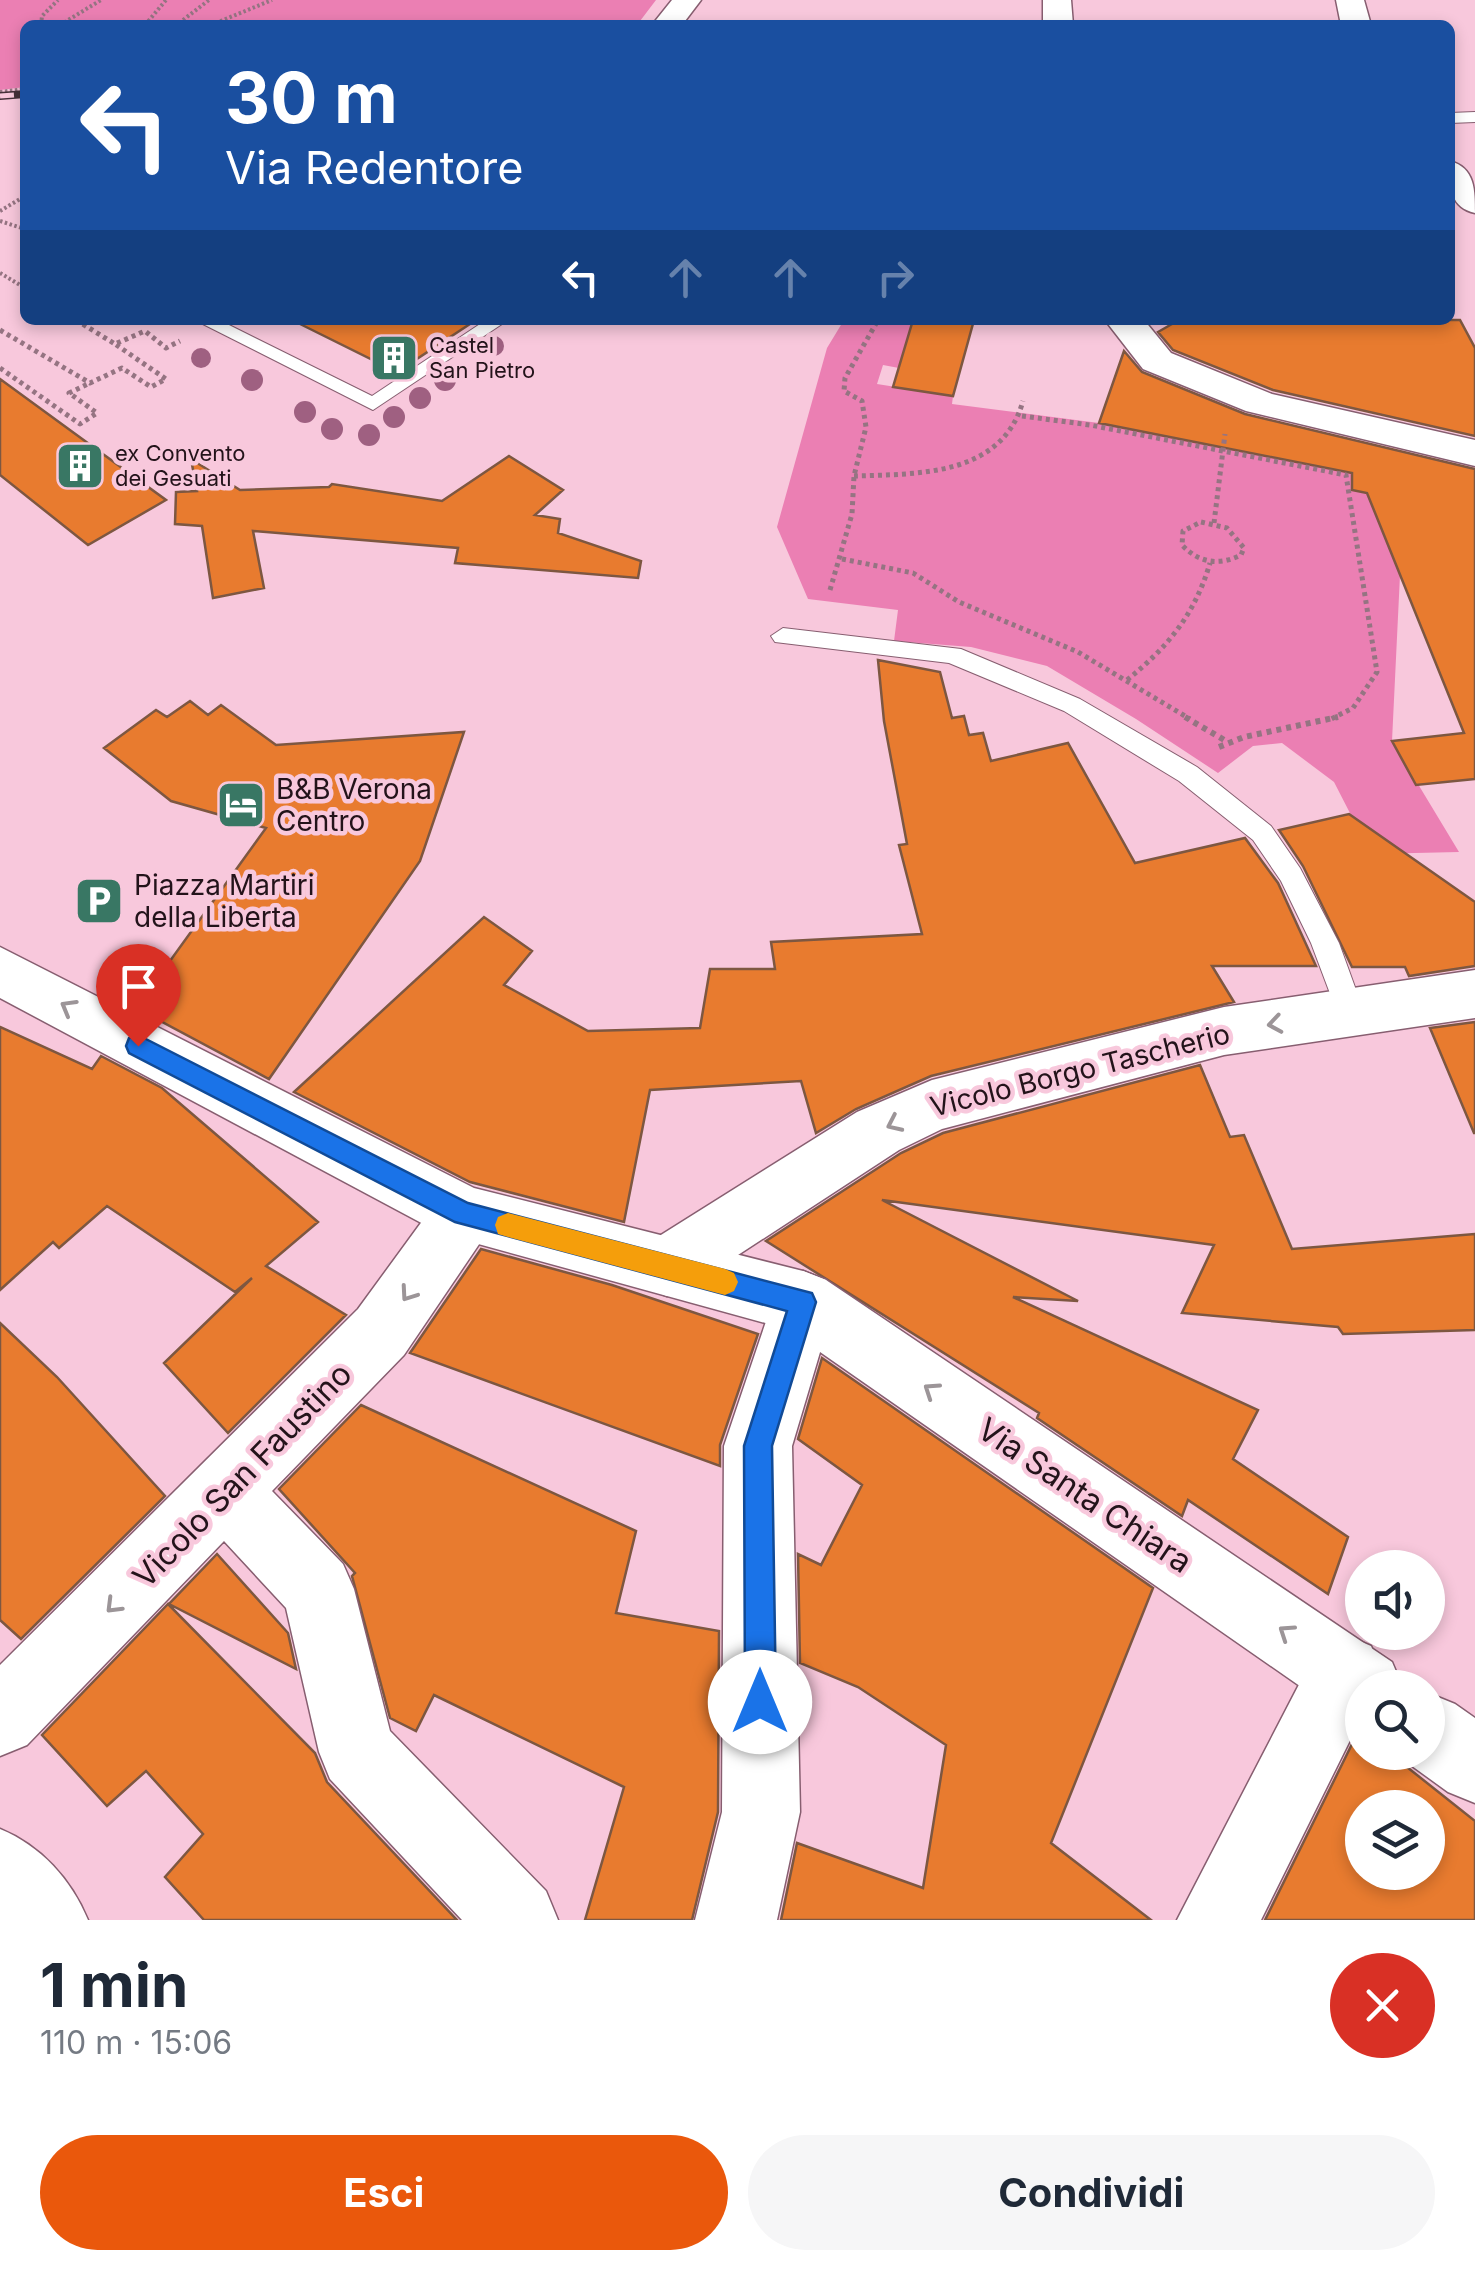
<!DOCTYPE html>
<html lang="it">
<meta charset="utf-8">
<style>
body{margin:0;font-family:Inter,sans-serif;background:#f6f6f7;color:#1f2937;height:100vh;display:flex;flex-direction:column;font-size:38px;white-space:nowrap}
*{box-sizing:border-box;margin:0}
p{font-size:32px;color:#747a83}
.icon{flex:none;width:55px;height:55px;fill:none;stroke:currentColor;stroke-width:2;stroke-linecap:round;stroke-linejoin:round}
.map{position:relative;height:1920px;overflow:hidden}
.details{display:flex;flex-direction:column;background:#fff;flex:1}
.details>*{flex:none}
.guide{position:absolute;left:20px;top:20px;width:1435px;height:305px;border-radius:15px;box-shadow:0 5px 15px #0003;background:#1a4fa0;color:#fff;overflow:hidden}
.fabs{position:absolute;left:1345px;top:1550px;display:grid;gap:20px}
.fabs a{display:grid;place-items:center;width:100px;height:100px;border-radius:50%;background:#fff;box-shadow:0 5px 15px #0003;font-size:50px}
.pin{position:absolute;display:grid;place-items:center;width:85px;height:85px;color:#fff;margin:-102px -42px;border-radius:50% 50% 50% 0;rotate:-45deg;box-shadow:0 0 10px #0007}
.pin .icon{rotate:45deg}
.me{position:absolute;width:110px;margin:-55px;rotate:0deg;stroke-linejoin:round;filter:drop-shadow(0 0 8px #0008)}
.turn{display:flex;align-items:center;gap:35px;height:210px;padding:0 40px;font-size:45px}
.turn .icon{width:130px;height:130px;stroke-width:2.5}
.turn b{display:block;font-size:70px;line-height:85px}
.lanes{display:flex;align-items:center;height:95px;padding:0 40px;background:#0003;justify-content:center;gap:50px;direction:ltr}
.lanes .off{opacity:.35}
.round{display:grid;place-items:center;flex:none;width:105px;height:105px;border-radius:52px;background:#f6f6f7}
.summary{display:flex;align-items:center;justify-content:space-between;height:170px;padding:0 40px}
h1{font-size:60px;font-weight:700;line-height:75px}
.primary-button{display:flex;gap:20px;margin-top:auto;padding:20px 40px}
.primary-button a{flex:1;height:115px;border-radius:60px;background:#ea580c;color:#fff;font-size:40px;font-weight:700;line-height:115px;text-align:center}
.primary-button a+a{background:#f6f6f7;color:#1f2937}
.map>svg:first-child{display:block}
.green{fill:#eb7fb3}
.building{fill:#e87b2f;stroke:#7d5741;stroke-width:2.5;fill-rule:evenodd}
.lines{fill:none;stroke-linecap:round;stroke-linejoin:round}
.service-casing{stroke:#875e70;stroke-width:2}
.minor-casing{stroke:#875e70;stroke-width:3}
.secondary-casing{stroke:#875e70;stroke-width:3}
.path-far2{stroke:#957482;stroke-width:4;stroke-dasharray:2.5 2.5;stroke-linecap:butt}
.path-far1{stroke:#957482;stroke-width:5;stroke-dasharray:4 4;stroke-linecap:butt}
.path{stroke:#957482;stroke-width:6;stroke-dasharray:5 5;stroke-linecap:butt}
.service{fill:#fff;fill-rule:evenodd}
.minor{fill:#fff;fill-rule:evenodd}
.secondary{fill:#fff;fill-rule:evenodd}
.rail-casing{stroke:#453039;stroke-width:8}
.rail{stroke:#f8c8dc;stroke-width:5;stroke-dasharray:14;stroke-linecap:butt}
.tree{fill:#9f6081}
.oneway{stroke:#9c9598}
.route{fill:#1a73e8;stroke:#114b97;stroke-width:2.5}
.slow{fill:#f59e0b}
.labels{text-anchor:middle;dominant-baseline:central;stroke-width:9;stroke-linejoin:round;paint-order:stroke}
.far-poi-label{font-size:22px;fill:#23131a;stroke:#f8c8dc;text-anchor:start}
.poi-label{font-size:28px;fill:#23131a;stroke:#f8c8dc;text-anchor:start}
.street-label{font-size:28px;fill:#23131a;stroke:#f8c8dc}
.near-street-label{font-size:32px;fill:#23131a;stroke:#f8c8dc}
</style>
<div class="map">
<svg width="1475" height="1920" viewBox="0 0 1475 1920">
<rect width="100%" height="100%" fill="#f8c8dc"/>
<path class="green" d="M0,0H656L637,25H25V87L0,90Z
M844,320H913L899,368L883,365L877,384L953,396L952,404L1099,423L1352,473L1383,496L1400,575L1392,741L1459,852L1371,854L1334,782L1282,743L1253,746L1218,773L1136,719L1047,666L971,647L894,641L898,610L808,599L777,527L827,348Z"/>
<path class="building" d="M292,320H476L397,372Z
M913,320H974L953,396L893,387Z
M1179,320H1460L1475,348V436L1273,390L1173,350L1158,332Z
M1124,351L1142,372L1245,414L1475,469V779L1416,785L1392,741L1464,733L1367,493L1352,490V473L1099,423Z
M0,379L74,433L166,500L88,545L0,475Z
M509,456L563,490L535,515L560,519L558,533L641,561L638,578L455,563L458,548L253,531L264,588L213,598L202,526L175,524L176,492L197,491L191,459L240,490L329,487L332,484L442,501Z
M878,660L940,672L952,718L964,716L969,735L983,733L991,761L1068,743L1135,863L1245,838L1278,883L1316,966H1212L1234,1002L931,1076L856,1109L816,1133L801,1081L650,1090L624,1222L470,1182L294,1092L484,917L532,951L504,985L588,1031L700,1028L710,969H775L771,942L922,934L899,845L907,844L884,721Z
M190,701L208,715L221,705L276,745L464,732L420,861L269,1079L136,1008L266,828L171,801L104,748L156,710L167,717Z
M1349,814L1475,902V966L1409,976L1405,967H1352L1303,866L1279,830Z
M1475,1022V1133H1474L1430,1028Z
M0,1027L92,1069L101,1056L162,1088L318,1222L266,1266L346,1315L228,1433L164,1363L252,1278L235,1292L107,1206L59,1248L53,1242L0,1290Z
M1200,1065L1230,1137L1244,1135L1292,1249L1475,1234V1330L1343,1334L1338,1327L1182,1313L1214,1245L882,1200L1078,1301L1013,1297L1258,1410L1233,1459L1348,1537L1328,1594L1188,1500L1182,1516L1037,1418L1039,1413L766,1241L901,1153L943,1133Z
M481,1249L612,1285L758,1334L720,1445V1466L410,1353Z
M0,1323L57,1377L165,1496L21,1639L0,1620Z
M822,1358L1153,1588L1051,1843L1151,1920H781L797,1843L923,1888L946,1745L858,1687L800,1663L798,1554L821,1565L862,1485L798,1439Z
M361,1405L636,1531L616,1613L719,1631L718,1812L692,1920H585L624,1787L434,1695L416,1731L390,1718L352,1576L355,1573L279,1489Z
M217,1554L288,1633L296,1669L169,1604Z
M168,1604L315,1753L327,1782L457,1920H204L165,1877L203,1834L146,1771L107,1806L42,1735Z
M1359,1730L1362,1752H1388L1475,1821V1920H1265ZM1362,1808H1428V1872H1362Z"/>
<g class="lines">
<g class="service-casing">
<path id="service" d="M1475,112V122L1450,123V113Z
M195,320H219L372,396L486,320H508L373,410Z
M783,628L961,649L1080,699L1197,767L1271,826L1300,868L1339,943L1364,1012L1360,1020L1350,1024L1340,1020L1311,943L1281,881L1253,840L1179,781L1064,711L949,663L775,642L771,636Z"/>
</g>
<g class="minor-casing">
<path id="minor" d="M672,0H701L682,25H652Z
M1043,0H1071L1073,25H1043Z
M1336,0H1364L1371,25H1341Z
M1450,161C1475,168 1475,190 1475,213C1448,207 1450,184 1450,161Z
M1105,320H1144L1171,353L1272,394L1475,440V466L1246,411L1143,369Z
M1475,970V1018L1224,1055L942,1129L899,1150L689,1287L667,1296L645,1287L635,1266L645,1245L857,1112L932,1080L1224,1007Z
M464,1185L486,1194L495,1214L486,1234L404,1355L272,1491L343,1564L354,1589L390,1731L546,1891L558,1920H462L330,1779L319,1752L286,1608L224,1541L27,1745L0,1756V1665L358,1309L442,1194Z
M803,1271L826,1280L835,1302L792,1446L800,1812L777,1920H695L722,1812L724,1446L780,1280Z
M1345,1635L1371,1646L1382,1672L1376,1688H1362V1716L1261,1920H1177L1319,1646Z"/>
</g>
<g class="secondary-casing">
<path id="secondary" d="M0,947L474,1188L803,1271L826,1280L1392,1662L1403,1688H1362V1724L1340,1714L787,1329L442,1234L0,998Z
M1428,1693L1455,1704L1475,1718V1803L1448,1792L1401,1758L1399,1752H1428Z
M0,1829C41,1846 71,1879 88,1920H0Z"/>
</g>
<path class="path-far2" d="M183,20L209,0
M41,25L42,16L58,0
M60,25L101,0
M145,25L166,0
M211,25L272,0
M0,92L25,89
M0,211L25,196
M0,221L25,229
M0,273L25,288"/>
<path class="path-far1" d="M76,320L115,344L145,331L166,348L180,341
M0,330L90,383L122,368L151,387L166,379L115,344
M0,368L80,424L97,413L69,393L90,383
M1022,416L1090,425L1346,475L1377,672L1353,708L1331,719
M854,476C919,474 1002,476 1023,401
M1201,522L1227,528L1244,548L1241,555C1219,566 1199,563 1182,545L1183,531Z
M1214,523L1225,434
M842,559L913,573L959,602L1078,652L1190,719
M830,590L852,514L854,476L866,427L862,401L844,391L845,378L878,320
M1127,680C1168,647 1195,614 1210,563"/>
<path class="path" d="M1185,717L1226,741
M1219,747L1244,737L1338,717"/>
<use href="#service" class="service"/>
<use href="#minor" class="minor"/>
<use href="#secondary" class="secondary"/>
<g class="rail-casing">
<path id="rail" d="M0,96L25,94"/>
</g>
<use href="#rail" class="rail"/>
</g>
<g class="tree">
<circle cx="494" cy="346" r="10"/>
<circle cx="201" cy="358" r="10"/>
<circle cx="252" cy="380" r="11"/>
<circle cx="445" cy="380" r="11"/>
<circle cx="420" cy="398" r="11"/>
<circle cx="305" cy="412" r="11"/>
<circle cx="394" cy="417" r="11"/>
<circle cx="332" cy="429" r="11"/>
<circle cx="369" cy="435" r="11"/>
</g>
<defs><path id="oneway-chevron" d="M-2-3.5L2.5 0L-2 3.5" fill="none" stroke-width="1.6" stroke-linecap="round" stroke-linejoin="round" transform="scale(2.5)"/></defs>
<g class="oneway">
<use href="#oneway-chevron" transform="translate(68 1007) rotate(-150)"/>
<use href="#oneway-chevron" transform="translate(1275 1024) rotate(171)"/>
<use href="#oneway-chevron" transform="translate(894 1124) rotate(155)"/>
<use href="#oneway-chevron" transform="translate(408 1294) rotate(125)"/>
<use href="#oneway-chevron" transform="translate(931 1390) rotate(-146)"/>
<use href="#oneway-chevron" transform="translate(113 1606) rotate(135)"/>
<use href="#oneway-chevron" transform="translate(1286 1632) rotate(-146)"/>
</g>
<path class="route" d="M138,1035L468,1203L812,1293L816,1302L772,1446L776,1702L771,1713L760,1718L749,1713L745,1702L744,1446L787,1311L455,1222L129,1053L126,1046L129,1038Z"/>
<path class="slow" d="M508,1213L725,1269L734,1273L738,1282L734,1291L725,1295L508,1237L498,1234L495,1225L498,1217Z"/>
<defs>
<g id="building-square" transform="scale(2.5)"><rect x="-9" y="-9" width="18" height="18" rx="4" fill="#397764" stroke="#f8c8dc"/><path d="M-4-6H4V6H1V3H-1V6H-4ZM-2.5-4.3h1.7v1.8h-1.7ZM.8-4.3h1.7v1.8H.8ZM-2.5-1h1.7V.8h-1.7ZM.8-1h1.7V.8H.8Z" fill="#fff"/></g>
<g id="hotel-square" transform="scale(2.5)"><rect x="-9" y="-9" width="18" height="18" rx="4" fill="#397764" stroke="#f8c8dc"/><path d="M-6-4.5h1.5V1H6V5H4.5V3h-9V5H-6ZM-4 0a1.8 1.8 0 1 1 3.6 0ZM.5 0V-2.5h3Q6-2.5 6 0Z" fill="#fff"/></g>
<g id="parking-square" transform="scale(2.5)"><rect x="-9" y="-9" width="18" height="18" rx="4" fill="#397764" stroke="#f8c8dc"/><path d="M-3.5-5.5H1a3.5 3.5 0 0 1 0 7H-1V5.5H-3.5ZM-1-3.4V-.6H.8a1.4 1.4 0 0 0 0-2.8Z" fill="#fff"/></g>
</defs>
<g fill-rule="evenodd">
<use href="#building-square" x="394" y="358"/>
<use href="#building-square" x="80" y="466"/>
<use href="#hotel-square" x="241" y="805"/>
<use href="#parking-square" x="99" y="901"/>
</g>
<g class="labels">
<g class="far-poi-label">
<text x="429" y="345">Castel<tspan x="429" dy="25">San Pietro</tspan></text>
<text x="115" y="453">ex Convento<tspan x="115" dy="25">dei Gesuati</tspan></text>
</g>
<g class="poi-label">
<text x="276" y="789">B&amp;B Verona<tspan x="276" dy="32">Centro</tspan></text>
<text x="134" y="885">Piazza Martiri<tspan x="134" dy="32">della Liberta</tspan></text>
</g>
<g class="street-label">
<text transform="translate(1080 1070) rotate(-14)">Vicolo Borgo Tascherio</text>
</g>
<g class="near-street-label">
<text transform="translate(242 1475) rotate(-46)">Vicolo San Faustino</text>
<text transform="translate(1085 1495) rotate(34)">Via Santa Chiara</text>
</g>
</g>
</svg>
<div class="fabs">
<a><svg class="icon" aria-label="sound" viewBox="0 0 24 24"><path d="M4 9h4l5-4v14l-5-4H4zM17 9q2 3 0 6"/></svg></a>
<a><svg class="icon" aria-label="search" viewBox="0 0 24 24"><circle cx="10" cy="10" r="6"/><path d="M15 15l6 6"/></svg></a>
<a><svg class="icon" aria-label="layers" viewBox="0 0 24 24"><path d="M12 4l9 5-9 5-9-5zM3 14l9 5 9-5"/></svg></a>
</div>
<div class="pin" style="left:138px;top:1046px;background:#d93025"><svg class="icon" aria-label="arrive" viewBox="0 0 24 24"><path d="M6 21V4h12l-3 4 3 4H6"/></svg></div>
<svg class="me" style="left:760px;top:1702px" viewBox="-20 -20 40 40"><circle r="19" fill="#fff"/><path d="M0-13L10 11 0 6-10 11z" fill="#1a73e8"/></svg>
<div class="guide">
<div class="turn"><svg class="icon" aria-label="left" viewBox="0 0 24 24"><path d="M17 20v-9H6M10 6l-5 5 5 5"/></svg><div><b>30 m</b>Via Redentore</div></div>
<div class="lanes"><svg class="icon" aria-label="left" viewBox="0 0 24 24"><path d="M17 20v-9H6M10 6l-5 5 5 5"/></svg><svg class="icon off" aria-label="ahead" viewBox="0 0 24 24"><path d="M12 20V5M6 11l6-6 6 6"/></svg><svg class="icon off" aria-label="ahead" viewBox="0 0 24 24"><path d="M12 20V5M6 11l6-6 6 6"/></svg><svg class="icon off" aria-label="right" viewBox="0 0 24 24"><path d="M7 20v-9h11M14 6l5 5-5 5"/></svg></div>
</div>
</div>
<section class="details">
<div class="summary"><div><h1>1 min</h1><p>110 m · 15:06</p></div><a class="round" style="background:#d93025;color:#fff"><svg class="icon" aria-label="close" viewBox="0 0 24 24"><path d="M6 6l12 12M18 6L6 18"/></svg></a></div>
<div class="primary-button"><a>Esci</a><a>Condividi</a></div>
</section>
